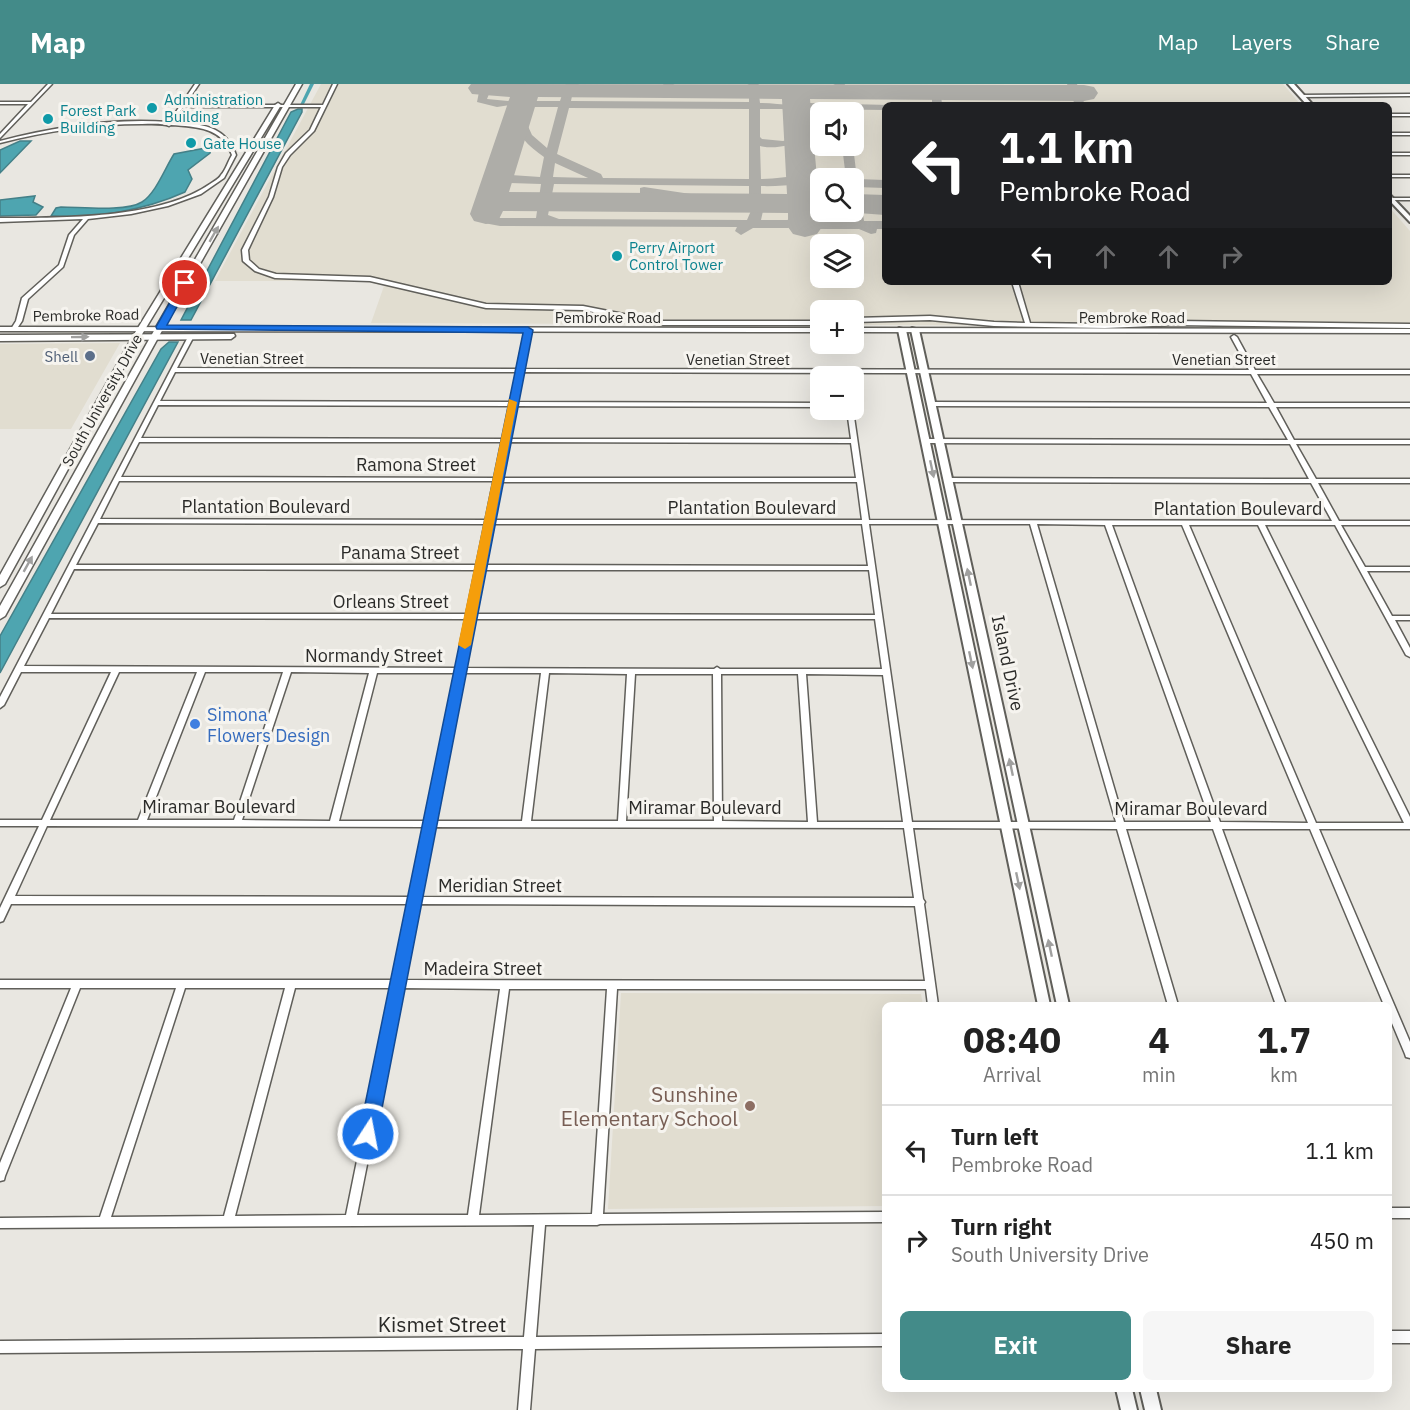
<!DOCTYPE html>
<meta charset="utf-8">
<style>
body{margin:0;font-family:"IBM Plex Sans",sans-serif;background:#f6f6f6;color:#222;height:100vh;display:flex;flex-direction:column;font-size:22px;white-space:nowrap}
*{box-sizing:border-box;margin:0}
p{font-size:20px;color:#767676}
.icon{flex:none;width:33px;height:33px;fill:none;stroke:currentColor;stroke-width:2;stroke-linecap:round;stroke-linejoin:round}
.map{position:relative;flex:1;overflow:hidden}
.sheet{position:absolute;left:882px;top:918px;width:510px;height:390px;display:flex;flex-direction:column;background:#fff;border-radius:9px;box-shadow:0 6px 24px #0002}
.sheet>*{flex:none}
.guide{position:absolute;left:882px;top:18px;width:510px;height:183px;border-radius:9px;box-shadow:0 6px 24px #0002;background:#202124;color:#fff;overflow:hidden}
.controls{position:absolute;left:810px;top:18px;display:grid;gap:12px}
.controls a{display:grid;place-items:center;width:54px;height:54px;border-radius:9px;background:#fff;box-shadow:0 6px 24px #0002;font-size:30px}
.pin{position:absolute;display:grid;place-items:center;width:51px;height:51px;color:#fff;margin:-26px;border:3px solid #fff;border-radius:50%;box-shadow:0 2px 6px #0007}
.me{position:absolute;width:66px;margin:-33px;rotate:11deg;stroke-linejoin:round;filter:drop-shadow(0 0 4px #0008)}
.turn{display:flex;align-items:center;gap:21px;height:126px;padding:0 18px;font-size:27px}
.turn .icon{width:78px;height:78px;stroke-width:2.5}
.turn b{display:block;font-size:42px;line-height:51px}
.lanes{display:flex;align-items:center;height:57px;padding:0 18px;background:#0003;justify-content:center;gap:30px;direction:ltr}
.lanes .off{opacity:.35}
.eta{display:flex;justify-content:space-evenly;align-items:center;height:102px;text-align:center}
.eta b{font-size:36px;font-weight:800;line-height:42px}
.button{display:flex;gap:12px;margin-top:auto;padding:12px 18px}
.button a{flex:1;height:69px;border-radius:9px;background:#438b89;color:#fff;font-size:24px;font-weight:800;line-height:69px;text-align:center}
.button a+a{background:#f6f6f6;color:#222}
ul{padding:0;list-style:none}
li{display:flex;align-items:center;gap:18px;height:90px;padding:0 18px;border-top:2px solid #e0e0e0}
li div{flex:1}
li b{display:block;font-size:22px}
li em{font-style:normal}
header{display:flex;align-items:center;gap:36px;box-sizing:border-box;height:84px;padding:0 30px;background:#438b89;color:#fff}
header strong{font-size:28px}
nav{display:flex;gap:33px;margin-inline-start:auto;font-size:21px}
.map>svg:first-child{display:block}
.built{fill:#e1ddd0;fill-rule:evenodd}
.water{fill:#4ea5b0;stroke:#448088;stroke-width:1.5}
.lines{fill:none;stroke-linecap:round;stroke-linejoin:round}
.canal{fill:#4ea5b0;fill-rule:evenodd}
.taxiway{fill:#aeada8;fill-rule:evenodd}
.runway{fill:#aeada8;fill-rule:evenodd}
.minor-casing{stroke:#605f5a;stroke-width:3}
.tertiary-casing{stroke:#605f5a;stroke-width:4}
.secondary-casing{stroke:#605f5a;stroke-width:3}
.primary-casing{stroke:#605f5a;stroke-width:3}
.minor{fill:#fff;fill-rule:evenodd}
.tertiary{fill:#fff;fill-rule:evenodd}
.secondary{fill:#fff;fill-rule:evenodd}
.primary{fill:#fff;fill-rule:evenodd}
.oneway{fill:#a0a09f}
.route{fill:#1a73e8;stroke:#114b97;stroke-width:1.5}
.slow{fill:#f59e0b}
.culture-dot{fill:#0f9aa8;stroke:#f6f4ef;stroke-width:2}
.service-dot{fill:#5c6f8a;stroke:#f6f4ef;stroke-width:2}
.shop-dot{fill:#3f7fe0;stroke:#f6f4ef;stroke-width:2}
.education-dot{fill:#8d6e63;stroke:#f6f4ef;stroke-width:2}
.labels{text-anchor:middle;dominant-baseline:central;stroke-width:6;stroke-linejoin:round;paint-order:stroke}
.far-culture-label{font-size:15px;fill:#0d838f;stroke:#f6f4ef;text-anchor:start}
.far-street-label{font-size:15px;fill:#2b2b29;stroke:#f6f4ef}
.far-service-label{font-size:15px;fill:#4e5e75;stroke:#f6f4ef;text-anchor:end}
.street-label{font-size:18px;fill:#2b2b29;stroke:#f6f4ef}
.shop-label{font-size:18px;fill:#366cbe;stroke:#f6f4ef;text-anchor:start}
.near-education-label{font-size:21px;fill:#785e54;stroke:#f6f4ef;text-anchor:end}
.near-street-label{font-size:21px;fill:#2b2b29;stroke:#f6f4ef}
</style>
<header>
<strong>Map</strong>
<nav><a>Map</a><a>Layers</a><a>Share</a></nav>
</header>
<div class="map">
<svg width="1410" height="1326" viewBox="0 0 1410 1326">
<rect width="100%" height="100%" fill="#e9e7e1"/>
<path class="built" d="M321,0H1283L1301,21H885V198H1389V123L1410,147V243L854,241V226H820V241L371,239L384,202L366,197H215ZM820,28H854V62H820ZM820,94H854V128H820ZM820,160H854V194H820Z
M120,259L71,345H0V260Z
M621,909L921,910L923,921H885V1122L608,1125Z"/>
<path class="water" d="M298,25H302V28L191,236H181L291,28Z
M20,57H31L0,89V66Z
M211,63L210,69L188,86L192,95L185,108C145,126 95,135 51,132L56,124L61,123C81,123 126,128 142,118C156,109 165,84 174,70Z
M35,112L33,118L43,123L36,131L0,132V116Z
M169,258H178L0,589V552L161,265Z"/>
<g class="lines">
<path class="canal" d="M310,0H314L304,20L300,21Z"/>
<path class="taxiway" d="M565,0H578L585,5L572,12L571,17L749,18V13L738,6L749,0H759L754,7L759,11L760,19C776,19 792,23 808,19L889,21H885V26L809,25L797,29L782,25H760V53L762,55L783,57L799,52L820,57V62H825C816,65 809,61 800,60C788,59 779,66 760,62L761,95C783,95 799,89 820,95V103C800,98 782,103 761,102V111L782,120L763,127L761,136H787L804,131L820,137H851L849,128H854V94H846L842,62H853L857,95L885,96V104L856,103L860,106L862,119L885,117V125L868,126L863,130L864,137H885V145H877L876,149L871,150L859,145H818L803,139L788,144H753L741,151L735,147L737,143L500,142L484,139L480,130L486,126L500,134H536L541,100L510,99L492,91L498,87L511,91L540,93L544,73C528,62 517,51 512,31L522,29L532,51L547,64L558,23H534L523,19L497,23L477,18L479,8L497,1L502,4L489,10L487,15L508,17L523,12L536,17H560L563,8L571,5ZM569,24L749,25V95L603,94L601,90L557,70ZM555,79L588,94L553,93ZM554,100L749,102V112L760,120L753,122L747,136L559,135L548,131Z
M663,0H673L684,6L679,9L666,6Z
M835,0H845L843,6L826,9V5Z
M1067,0H1077L1085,21H1075Z
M925,5L941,10L942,21H932V14L920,8Z
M644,103L724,115L730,119L724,123L640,110V104Z"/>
<path class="runway" d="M471,0L1084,1L1094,3L1098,9L1094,15L1084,17L810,15L820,128H829L820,130L822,143L817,150L805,153L793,150L788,143V129L503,127L498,137L486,140L474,137L470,130L510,13L472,10L468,4ZM538,13L782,15L787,110L509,108Z
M854,110L885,111V131L845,128H854Z"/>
<g class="minor-casing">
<path id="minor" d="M48,0H52L0,54V50L28,20H0V18H31Z
M195,0H199L185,21H323L333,0H337L314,47L290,71L282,83L273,113L248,166L249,176L259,185L276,190L370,193L486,220L583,222L659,237H820V241H659L583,226L486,224L370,197L275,194L255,187L243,177L242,166L269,113L278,83L286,69L310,46L321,23H183L173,38C200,40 226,41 236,71L224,94L201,110L168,122L131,130L88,135L74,151L63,183L28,215L22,237L16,246H12L11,245L16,237L22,214L59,181L69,151L83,135L0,138V134C61,134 160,135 210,100C214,97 219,95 221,91C226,86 228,77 232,71C222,43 197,43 171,41L169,42C163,39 151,40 142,40C95,40 46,47 0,59V57C53,43 114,34 169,38Z
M1410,10V12L1302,13L1300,12L1302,11Z
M1389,30H1410V32H1389Z
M1389,49H1410V51H1389Z
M1389,69H1410V71H1389Z
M1389,91H1410V93H1389Z
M1390,114H1410V116H1390Z
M1012,198H1018L1030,239L1105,240L1176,237L1410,240V244L1176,241L1105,244L994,242L930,236L854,238V234L930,232L994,238L1025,239Z
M528,244L531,246L523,285L1249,286L1231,253L1234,251L1237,253L1255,286H1410V290H1257L1274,319H1410V323H1276L1294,356H1410V360H1296L1316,395H1410V399H1318L1339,437H1410V441H1341L1365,483H1410V487H1367L1392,532H1410V536H1395L1410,564V573L1406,571L1335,441H1265L1410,733V745H1319L1410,958V974L1406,973L1405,970L1389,932V921H1384L1310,745H1222L1286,921H1276L1213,745H1126L1178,921H1168L1117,745L913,744L923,815L925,818L924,820L938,921H928L926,905H617L603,1130L885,1128V1138L600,1140L597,1141H545L536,1253L885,1250V1262L535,1265L530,1326H518L523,1265L0,1269V1257L524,1253L534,1141L0,1144V1134L100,1133L176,904H80L5,1092L4,1096L0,1097V1079L71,904H0V896H394L409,820H11L3,837L0,838V824L39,742H0V736H42L111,588H21L4,621L0,624V613L189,251L194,252L177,284L517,285L525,246ZM175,288H517L511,318L160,317ZM523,288L1251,290L1267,319L931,318L928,320L931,322L1269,323L1288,356L926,355L923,357L926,359L1290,360L1309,395L947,394L944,396L947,398L1311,399L1332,437L869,436L853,326H847L851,355H510L516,322L820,323V319L517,318ZM158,321L510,322L503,355L141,354ZM139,358H502L495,394L121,393ZM509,358L851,359L856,394H502ZM119,397H495L487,436L100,435ZM501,398H857L862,436H494ZM98,439L486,440L478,481H76ZM493,440H862L868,482L485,481ZM869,440H1030L1116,738H912ZM1037,440L1105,441L1211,738H1124ZM1112,441H1182L1308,739L1220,738ZM1189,441H1258L1404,739H1316ZM74,485L477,486L468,530H51ZM484,486H869L875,531L475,530ZM49,534L467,535L457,584L24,582ZM474,535H875L882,585H720L717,583L714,585L465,584ZM119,588H197L138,736H50ZM205,588H283L234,736H147ZM291,588L369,589L330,737L242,736ZM377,589H456L426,737H339ZM464,589H541L522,737H435ZM549,589L627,590L618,737H531ZM635,590H713L714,737H626ZM721,590H798L808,738L722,737ZM806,590L883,591L903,738H817ZM47,742L425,743L411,813L15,812ZM434,743L904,744L914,814L420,813ZM418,820L915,822L925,897L403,896ZM185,904H285L224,1132L111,1133ZM295,904H392L346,1131L235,1132ZM402,904L500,905L468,1131H357ZM509,905H607L592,1130L479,1131Z
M1389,1124H1410V1134H1389Z
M1389,1247H1410V1259H1389Z"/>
</g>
<g class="tertiary-casing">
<path id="tertiary" d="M1288,0H1294L1313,21H1307Z
M1389,110L1410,132V138L1389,116Z
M899,244L906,246L1050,921H1038L898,246Z
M912,244L919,246L1069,921H1057L911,246Z
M1116,1305H1132L1137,1326H1121Z
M1140,1305H1156L1161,1326H1145Z"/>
</g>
<g class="secondary-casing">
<path id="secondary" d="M0,243L820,244V248L0,247Z
M854,244L1410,245V249L854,248Z
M234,250L235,252L231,255L0,257V251Z"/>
</g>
<g class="primary-casing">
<path id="primary" d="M296,0H302L159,252L5,532L0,535V522L151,252Z
M278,19L281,21L141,252L5,500L0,503V491L133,252L275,21Z"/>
</g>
<use href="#minor" class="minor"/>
<use href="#tertiary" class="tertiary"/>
<use href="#secondary" class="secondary"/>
<use href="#primary" class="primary"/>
</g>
<defs><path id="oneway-solid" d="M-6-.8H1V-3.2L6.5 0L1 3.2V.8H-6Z" transform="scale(1.5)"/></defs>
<g class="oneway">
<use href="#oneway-solid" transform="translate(214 150) rotate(-60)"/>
<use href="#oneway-solid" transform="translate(80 253) rotate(-1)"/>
<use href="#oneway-solid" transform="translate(932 385) rotate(78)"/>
<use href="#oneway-solid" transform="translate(28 480) rotate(-61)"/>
<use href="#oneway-solid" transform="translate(969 493) rotate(-102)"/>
<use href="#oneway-solid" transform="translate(971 576) rotate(78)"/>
<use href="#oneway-solid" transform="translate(1011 683) rotate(-102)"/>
<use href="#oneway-solid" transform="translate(1018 797) rotate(78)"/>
<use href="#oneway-solid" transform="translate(1050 864) rotate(-102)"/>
</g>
<path class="route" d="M182,197L190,199L167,241L528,243L533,246L377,1050L374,1056L368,1058L362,1056L359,1050L523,249L157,245L156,243Z"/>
<path class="slow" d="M509,315L517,318L471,561L465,565L458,561Z"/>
<g class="culture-dot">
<circle cx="152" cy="24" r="6"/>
<circle cx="48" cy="35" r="6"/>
<circle cx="191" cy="59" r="6"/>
<circle cx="617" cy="172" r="6"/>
</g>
<circle class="service-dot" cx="90" cy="272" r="6"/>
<circle class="shop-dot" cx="195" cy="640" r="6"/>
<circle class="education-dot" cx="750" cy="1022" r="6"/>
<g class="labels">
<g class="far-culture-label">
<text x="164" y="15">Administration<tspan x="164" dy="17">Building</tspan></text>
<text x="60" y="26">Forest Park<tspan x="60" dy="17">Building</tspan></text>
<text x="203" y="59">Gate House</text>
<text x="629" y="163">Perry Airport<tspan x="629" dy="17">Control Tower</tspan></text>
</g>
<g class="far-street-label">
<text transform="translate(86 231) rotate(-1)">Pembroke Road</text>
<text x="608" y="233">Pembroke Road</text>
<text x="1132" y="233">Pembroke Road</text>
<text x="252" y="274">Venetian Street</text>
<text x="738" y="275">Venetian Street</text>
<text x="1224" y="275">Venetian Street</text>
<text transform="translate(102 316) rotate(-61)">South University Drive</text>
</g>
<g class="far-service-label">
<text x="78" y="272">Shell</text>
</g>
<g class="street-label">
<text x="416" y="380">Ramona Street</text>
<text x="266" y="422">Plantation Boulevard</text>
<text x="752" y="423">Plantation Boulevard</text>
<text x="1238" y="424">Plantation Boulevard</text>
<text x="400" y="468">Panama Street</text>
<text x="391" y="517">Orleans Street</text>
<text x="374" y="571">Normandy Street</text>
<text transform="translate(1008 579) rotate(78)">Island Drive</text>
<text x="219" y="722">Miramar Boulevard</text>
<text x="705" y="723">Miramar Boulevard</text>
<text x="1191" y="724">Miramar Boulevard</text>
<text x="500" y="801">Meridian Street</text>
<text x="483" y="884">Madeira Street</text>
</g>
<g class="shop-label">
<text x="207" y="630">Simona<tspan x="207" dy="21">Flowers Design</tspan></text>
</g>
<g class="near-education-label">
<text x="738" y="1010">Sunshine<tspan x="738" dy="24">Elementary School</tspan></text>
</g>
<g class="near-street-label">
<text x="442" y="1240">Kismet Street</text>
</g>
</g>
</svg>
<div class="controls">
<a><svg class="icon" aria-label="sound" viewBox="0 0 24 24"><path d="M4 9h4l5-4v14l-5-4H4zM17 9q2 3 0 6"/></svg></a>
<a><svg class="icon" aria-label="search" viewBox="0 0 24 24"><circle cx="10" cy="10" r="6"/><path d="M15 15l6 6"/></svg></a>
<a><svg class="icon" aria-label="layers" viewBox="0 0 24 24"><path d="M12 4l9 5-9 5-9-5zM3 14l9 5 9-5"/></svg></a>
<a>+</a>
<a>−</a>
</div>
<div class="pin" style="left:185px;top:199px;background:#d93025"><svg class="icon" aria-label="arrive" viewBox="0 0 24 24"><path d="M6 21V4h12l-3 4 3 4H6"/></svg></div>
<svg class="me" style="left:368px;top:1050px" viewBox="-20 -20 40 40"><circle r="17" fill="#1a73e8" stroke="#fff" stroke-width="3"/><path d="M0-11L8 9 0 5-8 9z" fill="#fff"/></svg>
<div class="guide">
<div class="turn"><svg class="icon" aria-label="left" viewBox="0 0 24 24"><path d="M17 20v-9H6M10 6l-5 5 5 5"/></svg><div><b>1.1 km</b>Pembroke Road</div></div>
<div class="lanes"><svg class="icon" aria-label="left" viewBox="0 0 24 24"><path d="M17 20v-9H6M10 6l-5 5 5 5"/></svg><svg class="icon off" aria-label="ahead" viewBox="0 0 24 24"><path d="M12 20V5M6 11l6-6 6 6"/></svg><svg class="icon off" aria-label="ahead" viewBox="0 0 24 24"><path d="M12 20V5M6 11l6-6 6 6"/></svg><svg class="icon off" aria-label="right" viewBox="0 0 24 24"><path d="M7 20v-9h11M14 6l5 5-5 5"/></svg></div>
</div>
<section class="sheet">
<div class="eta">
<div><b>08:40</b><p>Arrival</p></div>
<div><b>4</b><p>min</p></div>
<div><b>1.7</b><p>km</p></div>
</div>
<ul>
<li><svg class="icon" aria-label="left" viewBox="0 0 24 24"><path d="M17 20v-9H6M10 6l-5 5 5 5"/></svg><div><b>Turn left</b><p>Pembroke Road</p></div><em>1.1 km</em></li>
<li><svg class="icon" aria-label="right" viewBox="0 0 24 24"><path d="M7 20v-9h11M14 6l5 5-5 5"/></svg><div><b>Turn right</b><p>South University Drive</p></div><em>450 m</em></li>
</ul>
<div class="button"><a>Exit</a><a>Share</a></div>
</section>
</div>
